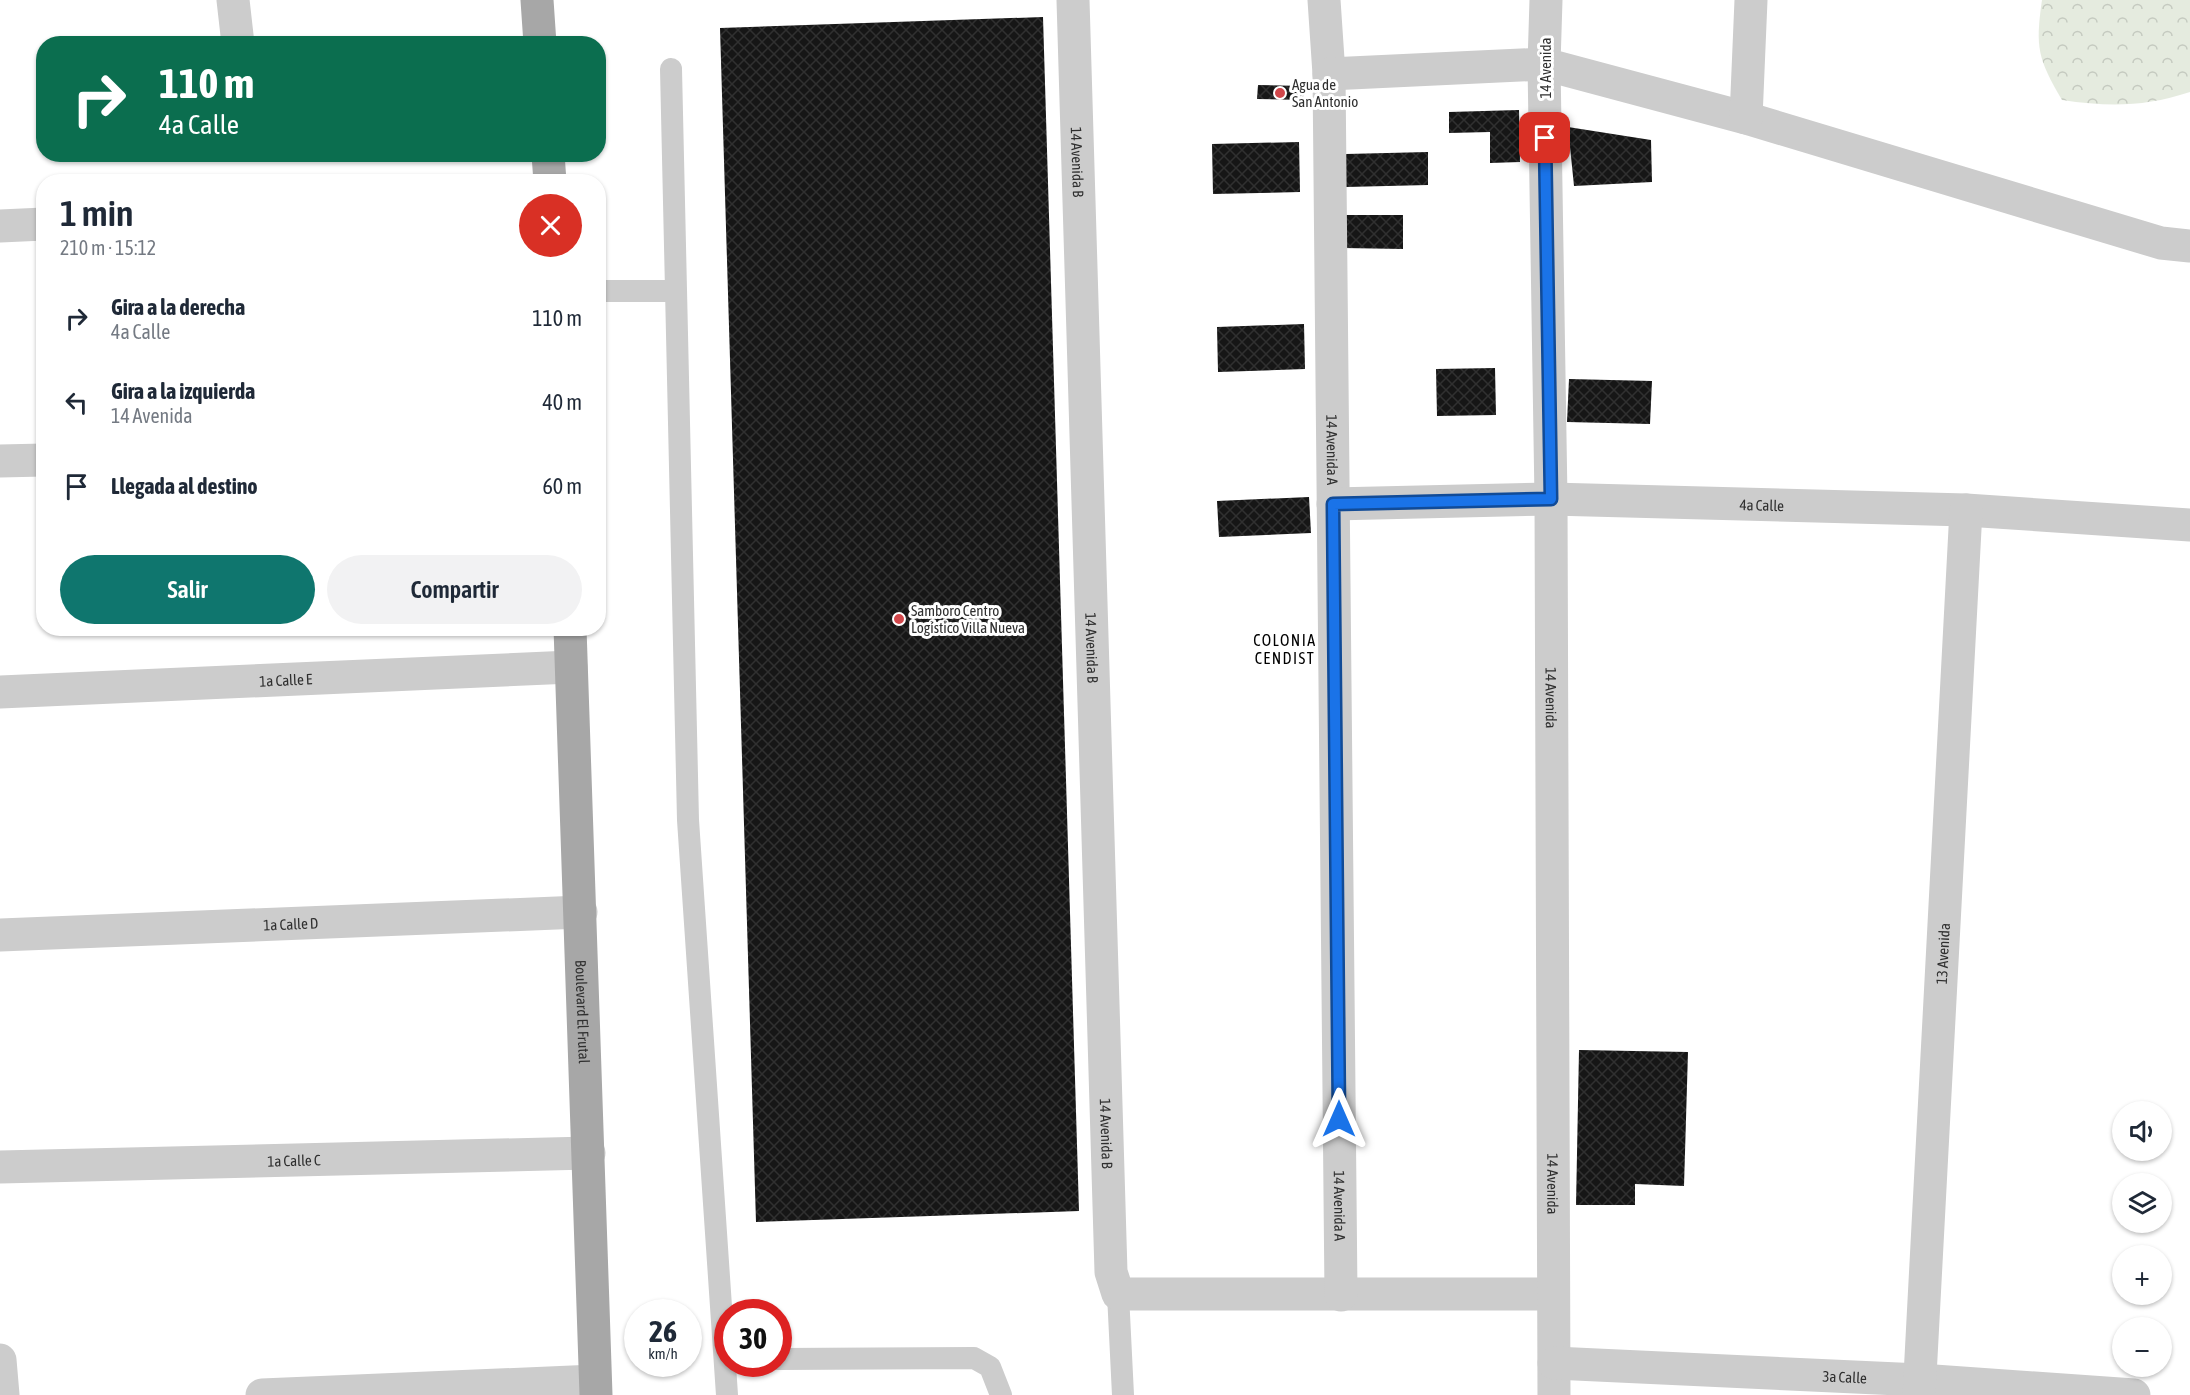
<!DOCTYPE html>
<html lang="es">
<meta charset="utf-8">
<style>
body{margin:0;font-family:"Asap Condensed",sans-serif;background:#f2f2f3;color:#1f2937;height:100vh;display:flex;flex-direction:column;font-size:22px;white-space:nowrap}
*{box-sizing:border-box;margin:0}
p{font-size:20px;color:#747a83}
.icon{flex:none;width:33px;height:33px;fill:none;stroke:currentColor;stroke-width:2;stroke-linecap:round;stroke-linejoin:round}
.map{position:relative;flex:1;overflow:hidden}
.sheet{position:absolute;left:36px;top:174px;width:570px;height:462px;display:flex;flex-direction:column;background:#fff;border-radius:24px;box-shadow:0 2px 4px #0004}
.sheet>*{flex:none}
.hud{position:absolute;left:36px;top:36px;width:570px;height:126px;border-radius:24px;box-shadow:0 2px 4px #0004;background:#0b6e4f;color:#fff;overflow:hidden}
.controls{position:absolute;left:2112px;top:1101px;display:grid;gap:12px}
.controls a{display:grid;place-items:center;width:60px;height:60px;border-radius:50%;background:#fff;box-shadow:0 2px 4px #0004;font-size:30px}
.speed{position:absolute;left:624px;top:1299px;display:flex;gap:12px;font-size:30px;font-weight:700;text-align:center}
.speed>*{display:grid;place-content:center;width:78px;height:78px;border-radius:50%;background:#fff;box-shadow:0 2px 4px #0004;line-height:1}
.speed small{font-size:15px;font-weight:400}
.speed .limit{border:9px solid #d22;background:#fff;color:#111}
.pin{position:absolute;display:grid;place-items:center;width:51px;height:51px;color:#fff;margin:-26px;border-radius:12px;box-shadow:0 3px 9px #0006}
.me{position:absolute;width:66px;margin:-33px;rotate:0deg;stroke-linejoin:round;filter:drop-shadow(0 0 4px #0008)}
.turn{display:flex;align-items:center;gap:21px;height:126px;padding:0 24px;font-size:27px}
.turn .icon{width:78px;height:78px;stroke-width:2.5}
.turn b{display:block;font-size:42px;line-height:51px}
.round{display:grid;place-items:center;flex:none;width:63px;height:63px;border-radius:32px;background:#f2f2f3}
.headline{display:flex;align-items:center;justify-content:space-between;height:102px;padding:0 24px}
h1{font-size:36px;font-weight:600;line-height:45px}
.cta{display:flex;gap:12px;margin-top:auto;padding:12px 24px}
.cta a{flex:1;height:69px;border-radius:36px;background:#0f766e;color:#fff;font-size:24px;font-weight:600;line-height:69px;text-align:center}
.cta a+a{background:#f2f2f3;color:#1f2937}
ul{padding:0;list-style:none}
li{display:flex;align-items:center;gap:18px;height:84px;padding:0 24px}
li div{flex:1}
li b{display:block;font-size:22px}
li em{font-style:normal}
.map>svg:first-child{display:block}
.forest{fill:url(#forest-crowns)}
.building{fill:url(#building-cross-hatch)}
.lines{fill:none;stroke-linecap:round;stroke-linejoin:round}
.service{stroke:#ccc;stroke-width:22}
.minor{stroke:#ccc;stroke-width:33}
.tertiary{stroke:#ccc;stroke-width:33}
.primary{stroke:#a7a7a7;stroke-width:33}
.route-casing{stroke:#114b97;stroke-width:15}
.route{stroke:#1a73e8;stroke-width:10}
.poi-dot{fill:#d1474b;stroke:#fff;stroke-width:2}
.labels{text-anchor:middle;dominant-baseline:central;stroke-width:6;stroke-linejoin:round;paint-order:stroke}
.street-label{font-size:15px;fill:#2f2f2f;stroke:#fff}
.poi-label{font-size:15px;fill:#2f2f2f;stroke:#fff;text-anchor:start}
.neighbourhood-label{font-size:16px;letter-spacing:1.5px;fill:#000;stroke:#fff}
</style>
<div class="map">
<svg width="2190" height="1395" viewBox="0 0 2190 1395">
<defs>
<pattern id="forest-crowns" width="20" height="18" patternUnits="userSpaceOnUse" patternTransform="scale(1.5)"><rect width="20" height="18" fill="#e5ebdf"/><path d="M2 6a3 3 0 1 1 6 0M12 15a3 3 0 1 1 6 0" fill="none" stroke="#c5cac0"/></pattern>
<pattern id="building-cross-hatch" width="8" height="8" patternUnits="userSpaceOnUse" patternTransform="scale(1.5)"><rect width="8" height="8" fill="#161616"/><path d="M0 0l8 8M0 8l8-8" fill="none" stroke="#303030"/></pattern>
</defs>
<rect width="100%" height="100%" fill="#fff"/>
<path class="forest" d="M2042,0H2190V92C2144,107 2109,107 2062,100C2038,59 2035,48 2042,0Z"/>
<path class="building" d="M1043,17L1079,1211L756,1222L720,28Z
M1258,85L1304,86L1303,100L1257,99Z
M1519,110L1520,162L1490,163V132L1449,133V112Z
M1568,127L1651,140L1652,182L1574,186Z
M1299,142L1300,192L1213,194L1212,144Z
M1428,152V185L1346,187V154Z
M1343,215H1403V249L1343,248Z
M1304,324L1305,369L1218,372L1217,327Z
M1495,368L1496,415L1437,416L1436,369Z
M1569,379L1652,381L1650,424L1567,422Z
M1309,497L1311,533L1219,537L1217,501Z
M1579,1050L1688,1052L1684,1186L1635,1184V1205H1576Z"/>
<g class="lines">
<path class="service" d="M671,69L688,820L727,1395
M598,291H676
M1118,1294L1123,1395
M778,1359L974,1358L990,1367L1001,1395"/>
<g class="minor">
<path d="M233,0L238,44"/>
<path id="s1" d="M1073,0L1111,1272L1118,1294H1553"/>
<path id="s2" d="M1324,0L1329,74L1341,1295"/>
<path id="s3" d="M1546,0L1544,64L1551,499L1554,1395"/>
<path d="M1329,74L1544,64L1746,118L2161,243L2190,246"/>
<path d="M1746,118L1751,0"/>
<path d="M0,226L44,224"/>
<path d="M0,461L44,460"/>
<path id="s4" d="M1333,504L1551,499L1966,510L2190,525"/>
<path id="s5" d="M0,692L571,667"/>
<path id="s6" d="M0,935L581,912"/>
<path id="s7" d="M0,1167L589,1153"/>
<path id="s8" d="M1554,1363L1920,1380L2134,1395"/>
<path d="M262,1395L595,1381"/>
<path id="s9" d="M1919,1395L1966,510"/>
</g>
<path class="tertiary" d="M0,1360L3,1395"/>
<g class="primary">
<path d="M537,0L540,44"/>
<path d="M548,154L550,182"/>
<path id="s10" d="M570,628L596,1395"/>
</g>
</g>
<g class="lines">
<g class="route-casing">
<path id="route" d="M1339,1119L1333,504L1551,499L1545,138"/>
</g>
<use href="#route" class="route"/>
</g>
<g class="poi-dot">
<circle cx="1280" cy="93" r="6"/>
<circle cx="899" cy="619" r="6"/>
</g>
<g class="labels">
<g class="street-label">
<text transform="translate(1545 68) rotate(-90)">14 Avenida</text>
<text stroke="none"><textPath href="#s1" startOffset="162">14 Avenida B</textPath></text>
<text stroke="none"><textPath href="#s2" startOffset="450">14 Avenida A</textPath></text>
<text stroke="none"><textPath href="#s4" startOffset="429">4a Calle</textPath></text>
<text stroke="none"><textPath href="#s1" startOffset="648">14 Avenida B</textPath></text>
<text stroke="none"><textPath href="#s5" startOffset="286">1a Calle E</textPath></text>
<text stroke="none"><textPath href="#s3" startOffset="698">14 Avenida</textPath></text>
<text stroke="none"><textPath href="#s6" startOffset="291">1a Calle D</textPath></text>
<text stroke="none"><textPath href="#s9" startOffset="442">13 Avenida</textPath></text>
<text stroke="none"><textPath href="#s10" startOffset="384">Boulevard El Frutal</textPath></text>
<text stroke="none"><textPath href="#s1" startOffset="1134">14 Avenida B</textPath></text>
<text stroke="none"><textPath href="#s7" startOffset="294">1a Calle C</textPath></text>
<text stroke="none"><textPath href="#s3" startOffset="1184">14 Avenida</textPath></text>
<text stroke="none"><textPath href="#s2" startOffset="1206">14 Avenida A</textPath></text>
<text stroke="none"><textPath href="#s8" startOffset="291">3a Calle</textPath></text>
</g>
<g class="poi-label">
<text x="1292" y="84">Agua de<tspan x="1292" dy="17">San Antonio</tspan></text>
<text x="911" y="610">Samboro Centro<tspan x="911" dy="17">Logístico Villa Nueva</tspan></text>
</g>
<g class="neighbourhood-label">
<text x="1285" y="640">COLONIA<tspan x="1285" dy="18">CENDIST</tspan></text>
</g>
</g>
</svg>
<div class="controls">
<a><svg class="icon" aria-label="sound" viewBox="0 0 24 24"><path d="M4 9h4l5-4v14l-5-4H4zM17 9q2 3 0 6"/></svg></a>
<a><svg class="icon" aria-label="layers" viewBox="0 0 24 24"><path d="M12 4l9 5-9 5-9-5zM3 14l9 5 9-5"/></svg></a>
<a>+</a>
<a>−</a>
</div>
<div class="speed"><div>26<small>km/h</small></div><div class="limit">30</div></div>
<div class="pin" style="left:1545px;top:138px;background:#d93025"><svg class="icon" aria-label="arrive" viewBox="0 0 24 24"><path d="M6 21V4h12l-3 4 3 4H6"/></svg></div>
<svg class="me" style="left:1339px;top:1119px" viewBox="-20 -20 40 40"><path d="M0-17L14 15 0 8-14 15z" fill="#1a73e8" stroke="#fff" stroke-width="4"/></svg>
<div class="hud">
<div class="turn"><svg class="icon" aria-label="right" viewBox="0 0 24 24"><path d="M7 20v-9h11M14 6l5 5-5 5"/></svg><div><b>110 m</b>4a Calle</div></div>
</div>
<section class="sheet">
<div class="headline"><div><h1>1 min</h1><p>210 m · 15:12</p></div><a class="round" style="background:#d93025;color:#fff"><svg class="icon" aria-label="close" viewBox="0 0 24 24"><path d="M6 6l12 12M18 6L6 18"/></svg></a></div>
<ul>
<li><svg class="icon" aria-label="right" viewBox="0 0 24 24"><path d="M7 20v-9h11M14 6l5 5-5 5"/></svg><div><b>Gira a la derecha</b><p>4a Calle</p></div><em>110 m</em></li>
<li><svg class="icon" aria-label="left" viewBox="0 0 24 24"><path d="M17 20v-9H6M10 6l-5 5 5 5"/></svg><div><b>Gira a la izquierda</b><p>14 Avenida</p></div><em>40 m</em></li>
<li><svg class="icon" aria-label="arrive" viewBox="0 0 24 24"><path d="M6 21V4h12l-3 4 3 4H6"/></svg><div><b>Llegada al destino</b></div><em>60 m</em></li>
</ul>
<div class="cta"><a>Salir</a><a>Compartir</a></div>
</section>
</div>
